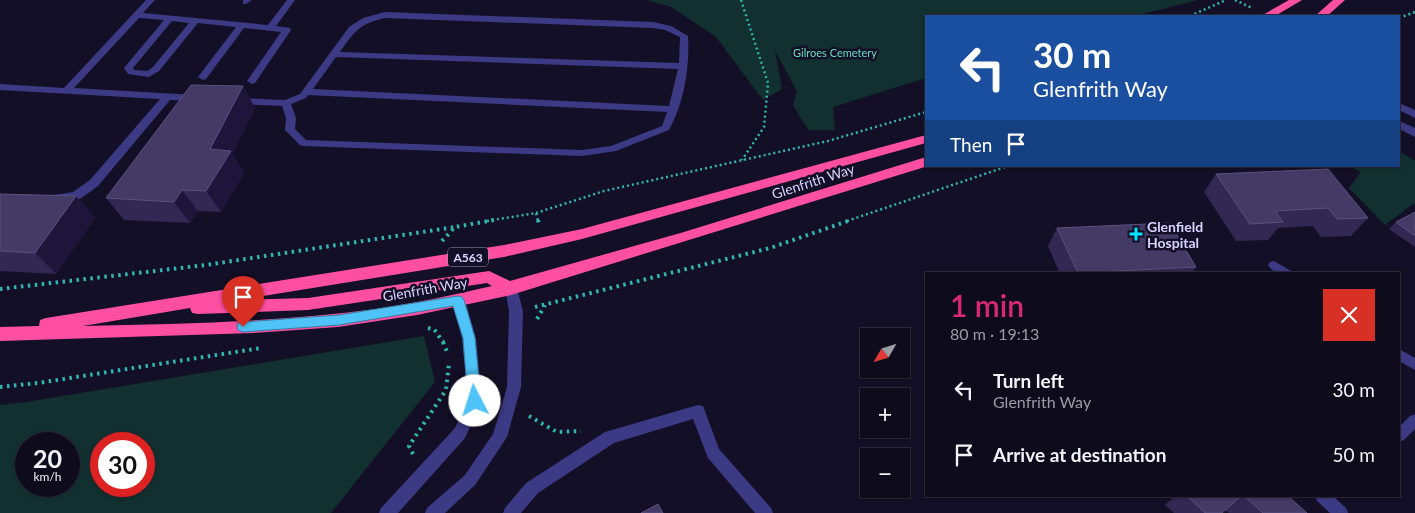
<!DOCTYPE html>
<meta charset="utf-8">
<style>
body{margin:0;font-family:Lato,sans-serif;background:#171425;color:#f1f3f6;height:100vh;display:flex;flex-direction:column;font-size:19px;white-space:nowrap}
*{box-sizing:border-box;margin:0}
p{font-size:16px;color:#9b9ba3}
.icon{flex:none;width:28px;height:28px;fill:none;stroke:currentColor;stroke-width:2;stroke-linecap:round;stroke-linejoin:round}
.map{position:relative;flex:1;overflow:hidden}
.side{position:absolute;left:925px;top:272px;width:475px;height:225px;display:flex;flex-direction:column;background:#0e0b1c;border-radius:0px;box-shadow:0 1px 4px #0004,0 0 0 1px #2e2b3b}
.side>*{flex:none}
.banner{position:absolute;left:925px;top:15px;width:475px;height:152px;border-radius:0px;box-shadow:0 1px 4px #0004,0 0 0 1px #2e2b3b;background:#1a4fa0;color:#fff;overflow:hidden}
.needle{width:32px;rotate:231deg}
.fabs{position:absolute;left:860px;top:328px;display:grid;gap:10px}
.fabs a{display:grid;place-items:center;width:50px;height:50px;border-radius:0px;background:#0e0b1c;box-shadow:0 1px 4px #0004,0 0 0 1px #2e2b3b;font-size:25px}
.speed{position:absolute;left:15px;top:432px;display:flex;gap:10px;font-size:25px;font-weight:700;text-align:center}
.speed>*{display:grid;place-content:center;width:65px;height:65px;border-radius:50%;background:#0e0b1c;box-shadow:0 1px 4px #0004,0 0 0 1px #2e2b3b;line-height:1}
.speed small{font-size:12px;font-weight:400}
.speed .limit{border:8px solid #d22;background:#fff;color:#111}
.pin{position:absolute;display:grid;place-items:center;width:42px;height:42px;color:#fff;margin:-51px -21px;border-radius:50% 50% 50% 0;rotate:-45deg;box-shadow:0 0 5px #0007}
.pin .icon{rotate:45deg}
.me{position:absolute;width:55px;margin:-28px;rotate:355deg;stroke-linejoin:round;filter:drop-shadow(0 0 4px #0008)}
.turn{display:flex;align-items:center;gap:18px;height:105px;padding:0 25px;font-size:22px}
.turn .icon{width:65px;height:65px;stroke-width:2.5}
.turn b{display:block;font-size:35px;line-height:42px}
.then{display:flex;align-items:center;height:48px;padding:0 25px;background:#0003;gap:10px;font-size:19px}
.round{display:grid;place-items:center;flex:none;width:52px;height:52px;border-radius:0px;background:#171425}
.head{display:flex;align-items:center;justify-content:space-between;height:85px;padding:0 25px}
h1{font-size:30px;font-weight:600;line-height:38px;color:#db2777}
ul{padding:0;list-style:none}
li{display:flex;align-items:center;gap:15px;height:65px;padding:0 25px}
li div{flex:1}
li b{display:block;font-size:19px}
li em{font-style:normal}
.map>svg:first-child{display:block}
.green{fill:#12302f;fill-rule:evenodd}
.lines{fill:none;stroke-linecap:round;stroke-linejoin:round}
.path-far1{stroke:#2fb8b0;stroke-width:2.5;stroke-dasharray:2 3;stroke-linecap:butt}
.path{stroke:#2fb8b0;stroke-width:4;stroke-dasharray:2.5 4.5;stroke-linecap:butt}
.lane{fill:#3d3a85;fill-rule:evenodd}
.street{fill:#3d3a85;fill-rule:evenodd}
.highway{fill:#ff4fa3;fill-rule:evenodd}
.wall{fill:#312854}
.shaded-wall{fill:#1d163a}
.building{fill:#433a66;stroke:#5a527e}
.route{fill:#4fc3f7;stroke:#337fa1}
.poi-dot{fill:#00e5ff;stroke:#130f26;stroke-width:2}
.labels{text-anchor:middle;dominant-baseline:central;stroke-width:5;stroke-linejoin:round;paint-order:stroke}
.far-park-label{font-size:11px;fill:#5fe0c0;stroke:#130f26}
.shield{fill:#130f26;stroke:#9e99be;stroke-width:1}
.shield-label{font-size:12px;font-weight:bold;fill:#d9d4ff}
.street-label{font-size:14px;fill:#d9d4ff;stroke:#130f26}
.poi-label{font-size:14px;font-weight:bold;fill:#d9d4ff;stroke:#130f26;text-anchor:start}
</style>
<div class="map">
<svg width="1415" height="513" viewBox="0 0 1415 513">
<rect width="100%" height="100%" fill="#130f26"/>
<path class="green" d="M647,0H1198L1135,16H926V78L833,107L835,130H808L793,105L797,92L775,50L782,89L763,100L716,37L671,7Z
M1399,151L1415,161V205L1413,204L1385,225L1349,188L1361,172L1349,166H1399Z
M424,336L435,382L331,513H0V405L26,402ZM26,444H69V486H26ZM101,444H144V486H101Z"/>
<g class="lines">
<path class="path-far1" d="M741,0L768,83L764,127L742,160
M1235,0L1252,8
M1190,16L1226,0
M1399,18L1415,12
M536,213L604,191L828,141L926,112
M487,221L536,213L538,221
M847,221L1008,166"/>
<path class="path" d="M538,220L539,225
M442,241L455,227L494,220
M0,289L206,265L455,227
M535,307L770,248L851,220
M537,319L545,305
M428,328L434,329L443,342L449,341
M443,342L448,354
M0,387L38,383L261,348
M529,416L557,432L581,431
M413,454L409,446L446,390L449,363"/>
<path class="lane" d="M146,0H155L143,13L268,25L287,0H295L276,26L290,28L291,30L255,83L252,84L247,81L281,32L244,28L206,79L203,80L198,77L236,27L198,23L159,71L149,77L128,74L124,68L164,20L139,18L74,88L195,95L200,98L195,101L170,100L98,186L80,199L53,201L52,198L53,195L73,192L90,180L160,99L0,90V84L64,88ZM172,21L189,23L153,67L147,71L134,70L133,68Z
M243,0H252L246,4H243Z
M385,12L653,22L671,26L688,36C690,67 684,103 669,130L616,151L582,156L303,146L300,145L285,130L286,118L282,106L236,104L231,101L236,98L285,100L300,94L349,27L363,18ZM385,18L653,28L665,30L680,37L679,63L340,52C355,31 359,24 385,18ZM336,57L678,69L669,106L313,89ZM308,95L667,112L662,126L611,146L582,150L306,140L295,129L296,118L291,104L306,98Z
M1274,261L1291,271L1293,274C1283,274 1274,275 1268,265L1270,262Z
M1399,349L1415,358V370L1399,361Z
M1415,414V429L1404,440L1399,442V427L1410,416Z
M1315,496H1333L1346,508L1348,513H1330L1317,501Z"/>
<path class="street" d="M1399,103L1415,110V118L1399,110Z
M1399,121L1415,128V137L1399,129Z
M511,284L516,285L523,311L521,387L507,437L475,485L445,513H425L427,508L465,475L493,434L507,387L509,311L505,289L506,285Z
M458,295L463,296L465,300L476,338L482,401L465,438L398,513H379L381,508L455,428L468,401L462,338L451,300L453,296Z
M698,405L703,406L719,449L771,508L773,513H755L708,458L693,419L614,443L538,493L521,513H503L505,508L526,483L605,432Z"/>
<path class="highway" d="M1289,0H1302L1275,16H1261Z
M1333,0H1345L1327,16H1315Z
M926,135V143L582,239L504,257L238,300L308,298L489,271L510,281L684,232L926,157V166H928L511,295L417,315L338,327L254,333L0,341V327L39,326L40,320L46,318L504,245L582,229ZM487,283L492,286C454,295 415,303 376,309C279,322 181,324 83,326L190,308L192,313L198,314L308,310Z"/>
</g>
<path class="wall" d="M243,86L255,108L232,154L244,173L221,212L198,211L190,223L124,220L106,198Z
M1216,174L1368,218L1351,236L1321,237L1313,226L1278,228L1268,240L1236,241L1204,192Z
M0,194L76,196L95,218L56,274L0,271Z
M1415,212V247L1389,229L1396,222Z
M1057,228L1196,267L1191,274H1060L1048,246Z
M1175,496H1288L1307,513H1229L1225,510L1222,513H1174L1165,505Z"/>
<path class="shaded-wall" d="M243,86L255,108L232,154L244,173L221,212L206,191L210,149Z
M182,190L198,211L190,223L174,202Z
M76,196L95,218L56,274L35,253Z"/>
<path class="building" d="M191,85L243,86L210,149L231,151L206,191L182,190L174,202L106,198Z
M1328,169L1368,218L1337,219L1328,208L1275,211L1283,222L1250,224L1216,174Z
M0,194L76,196L35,253L0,251Z
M1415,212V236L1396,222Z
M1170,223L1196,267L1078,273L1057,228Z
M1187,496H1241L1222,513H1205Z
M1244,496H1288L1307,513H1263Z
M658,504L663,513H641Z"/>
<path class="route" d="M458,296L462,297L464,300L475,338L481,401L479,405L475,407L470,405L468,401L463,338L453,306L339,325L243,332L238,330L237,327L238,323L243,322L339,315Z"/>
<path class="poi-dot" d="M1133.5 226.5h5v5h5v5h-5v5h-5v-5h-5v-5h5z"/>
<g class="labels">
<g class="far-park-label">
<text x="835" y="52">Gilroes Cemetery</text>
</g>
<rect class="shield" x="448" y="247.5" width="40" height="19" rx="4"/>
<g class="shield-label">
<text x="468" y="257">A563</text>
</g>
<g class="street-label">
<text transform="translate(813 181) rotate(-18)">Glenfrith Way</text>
<text transform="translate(425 289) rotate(-10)">Glenfrith Way</text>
</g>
<g class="poi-label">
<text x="1147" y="226">Glenfield<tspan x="1147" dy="16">Hospital</tspan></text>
</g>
</g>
</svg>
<div class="fabs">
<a><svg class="needle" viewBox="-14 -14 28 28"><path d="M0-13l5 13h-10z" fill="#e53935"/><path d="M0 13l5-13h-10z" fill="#9b9ba3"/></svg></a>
<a>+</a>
<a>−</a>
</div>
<div class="speed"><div>20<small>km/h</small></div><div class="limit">30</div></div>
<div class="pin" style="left:243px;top:327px;background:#d93025"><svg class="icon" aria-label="arrive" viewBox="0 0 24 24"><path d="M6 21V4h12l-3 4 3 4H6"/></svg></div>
<svg class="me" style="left:475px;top:401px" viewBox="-20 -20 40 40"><circle r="19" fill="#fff"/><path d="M0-13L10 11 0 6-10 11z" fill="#4fc3f7"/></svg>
<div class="banner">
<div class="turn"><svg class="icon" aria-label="left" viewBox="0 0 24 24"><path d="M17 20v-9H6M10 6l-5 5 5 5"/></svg><div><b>30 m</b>Glenfrith Way</div></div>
<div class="then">Then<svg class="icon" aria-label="arrive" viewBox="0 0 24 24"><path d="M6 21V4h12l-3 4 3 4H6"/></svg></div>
</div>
<section class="side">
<div class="head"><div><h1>1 min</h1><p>80 m · 19:13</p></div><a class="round" style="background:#d93025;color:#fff"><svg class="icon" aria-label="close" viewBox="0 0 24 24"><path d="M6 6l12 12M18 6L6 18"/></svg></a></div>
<ul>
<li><svg class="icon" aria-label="left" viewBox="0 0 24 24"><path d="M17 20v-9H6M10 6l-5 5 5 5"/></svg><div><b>Turn left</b><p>Glenfrith Way</p></div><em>30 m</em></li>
<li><svg class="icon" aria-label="arrive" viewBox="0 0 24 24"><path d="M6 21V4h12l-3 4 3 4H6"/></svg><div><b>Arrive at destination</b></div><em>50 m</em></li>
</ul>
</section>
</div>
